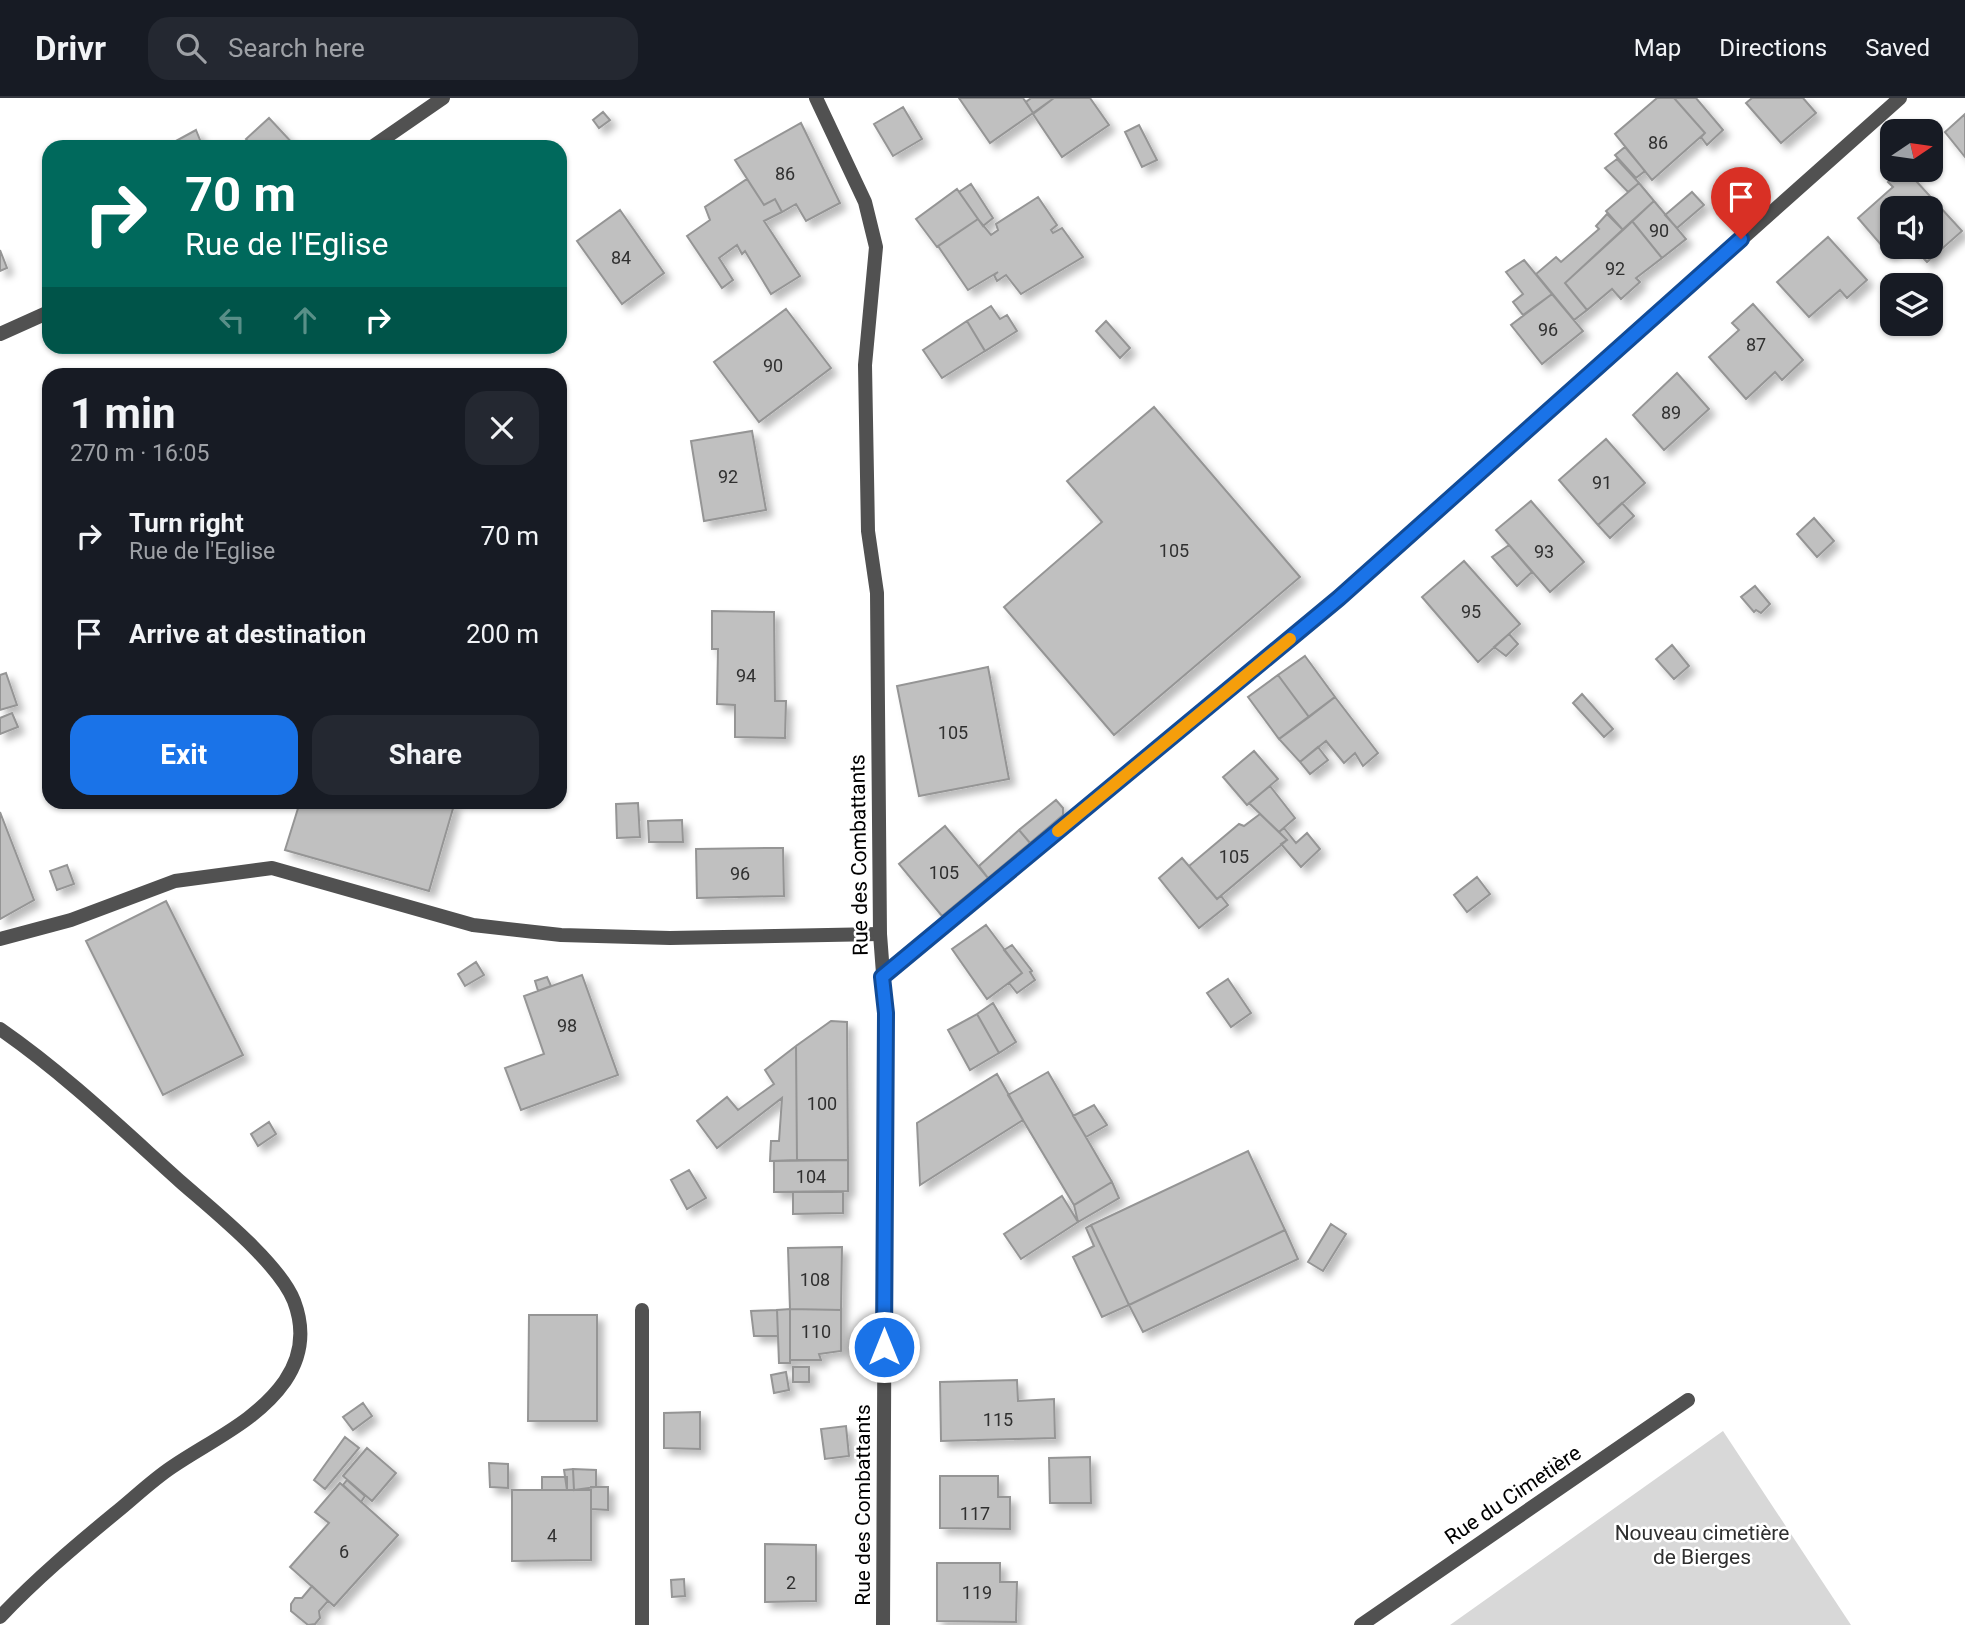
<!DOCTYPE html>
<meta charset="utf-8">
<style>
body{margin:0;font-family:Roboto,sans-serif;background:#242831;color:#f1f3f6;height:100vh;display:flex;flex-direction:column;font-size:26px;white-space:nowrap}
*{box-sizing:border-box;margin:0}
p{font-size:23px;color:#9ea1a6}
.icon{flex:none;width:38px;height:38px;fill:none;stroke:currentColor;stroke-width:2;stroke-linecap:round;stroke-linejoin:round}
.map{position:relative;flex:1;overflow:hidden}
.panel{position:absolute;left:42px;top:270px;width:525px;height:441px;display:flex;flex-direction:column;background:#171b24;border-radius:21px;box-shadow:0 2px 5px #0004}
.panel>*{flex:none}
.hud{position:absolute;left:42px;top:42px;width:525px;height:214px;border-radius:21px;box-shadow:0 2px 5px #0004;background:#00695c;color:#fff;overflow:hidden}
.needle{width:46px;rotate:77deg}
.tools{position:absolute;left:1880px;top:21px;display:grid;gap:14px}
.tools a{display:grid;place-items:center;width:63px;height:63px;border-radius:14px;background:#171b24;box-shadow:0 2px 5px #0004;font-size:35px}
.pin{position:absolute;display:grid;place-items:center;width:60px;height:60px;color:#fff;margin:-72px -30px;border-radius:50% 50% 50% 0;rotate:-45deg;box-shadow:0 0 7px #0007}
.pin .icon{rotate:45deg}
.me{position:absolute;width:77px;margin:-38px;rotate:0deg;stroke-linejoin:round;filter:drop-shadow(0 0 5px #0008)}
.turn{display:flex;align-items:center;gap:24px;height:147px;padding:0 28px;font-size:32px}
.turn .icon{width:91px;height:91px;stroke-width:2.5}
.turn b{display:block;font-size:49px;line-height:60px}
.lanes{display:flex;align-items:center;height:66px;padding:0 28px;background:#0003;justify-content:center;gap:35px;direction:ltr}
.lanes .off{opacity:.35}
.round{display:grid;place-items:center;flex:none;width:74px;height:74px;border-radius:21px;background:#242831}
.head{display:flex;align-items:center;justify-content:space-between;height:119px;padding:0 28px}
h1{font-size:42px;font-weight:700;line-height:52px}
.action{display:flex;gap:14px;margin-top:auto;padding:14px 28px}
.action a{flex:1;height:80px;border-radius:21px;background:#1a73e8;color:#fff;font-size:28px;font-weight:700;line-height:80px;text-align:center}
.action a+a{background:#242831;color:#f1f3f6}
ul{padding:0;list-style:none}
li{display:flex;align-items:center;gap:21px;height:98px;padding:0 28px}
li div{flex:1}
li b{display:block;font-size:26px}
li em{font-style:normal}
header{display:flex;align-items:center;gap:42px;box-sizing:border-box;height:98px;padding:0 35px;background:#171b24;border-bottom:2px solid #363941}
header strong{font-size:33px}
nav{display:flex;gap:38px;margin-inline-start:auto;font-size:24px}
.search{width:490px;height:63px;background:#242831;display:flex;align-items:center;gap:18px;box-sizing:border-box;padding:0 24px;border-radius:21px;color:#9ea1a6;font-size:26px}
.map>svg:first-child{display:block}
.green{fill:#d8d8d8}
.building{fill:#c0c0c0;stroke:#959595;stroke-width:2;filter:url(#shadow)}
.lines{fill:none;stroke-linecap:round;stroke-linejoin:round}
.service{stroke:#515151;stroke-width:14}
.minor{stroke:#515151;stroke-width:14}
.tertiary{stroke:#515151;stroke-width:14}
.route-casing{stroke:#114b97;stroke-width:18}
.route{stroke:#1a73e8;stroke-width:12}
.slow{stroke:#f59e0b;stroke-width:12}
.labels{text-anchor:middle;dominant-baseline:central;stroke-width:5;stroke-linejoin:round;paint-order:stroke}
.number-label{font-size:18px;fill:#303030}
.street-label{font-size:21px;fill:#000;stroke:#fff}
.park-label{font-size:21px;fill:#2f2f2f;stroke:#fff}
</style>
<header>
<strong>Drivr</strong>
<div class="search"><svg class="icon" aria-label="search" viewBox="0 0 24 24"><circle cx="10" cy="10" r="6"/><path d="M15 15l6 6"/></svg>Search here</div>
<nav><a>Map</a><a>Directions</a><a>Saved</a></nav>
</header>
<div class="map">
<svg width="1965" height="1527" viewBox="0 0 1965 1527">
<defs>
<filter id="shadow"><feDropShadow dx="6" dy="6" stdDeviation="3.5" flood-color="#0004"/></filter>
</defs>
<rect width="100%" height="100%" fill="#fff"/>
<path class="green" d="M1723,1333L1851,1527H1450Z"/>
<path class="building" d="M959,0H1023L1033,15L990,45Z
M1031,0H1054L1033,15L1026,4Z
M1054,0H1090L1109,27L1062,59L1033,16Z
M1657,0H1674L1705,35L1652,82L1615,36Z
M1674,0H1696L1723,32L1707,47L1701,39L1705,35Z
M1752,0H1803L1816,15L1781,45L1746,5Z
M903,9L922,41L893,58L874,26Z
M603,14L610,22L599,30L593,22Z
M1965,16V59L1945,34Z
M269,20L296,49H253L246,41Z
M801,25L840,105L806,123L796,106L782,114L775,101L764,107L735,62Z
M1139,27L1157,62L1142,69L1125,34Z
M196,32L202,47L165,49Z
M1625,49L1645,73L1636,80L1615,57Z
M1617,61L1639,85L1628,94L1605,70Z
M1902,72H1906L1962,133L1927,164L1913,149H1930V110H1892V149H1897L1889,156L1858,120L1893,89L1888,84Z
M747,81L764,107L775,101L782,114L764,123L800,178L771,196L745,153L742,156L737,147L719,160L733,182L722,190L687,138L710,122L705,109Z
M1639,85L1654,103L1623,132L1606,113Z
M971,86L993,120L983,128L959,94Z
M957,91L978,121L937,149L916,121Z
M1692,94L1704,107L1677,130L1665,117Z
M1038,99L1057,127L1051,132L1053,135L1062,130L1083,159L1021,196L1006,177L997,183L994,177L998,174L968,192L938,148L978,121L991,137L998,132L996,126Z
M1654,103L1686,141L1662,160L1632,123Z
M620,112L664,175L622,206L577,143Z
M1607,116L1623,132L1565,185L1587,212L1574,222L1536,176L1556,159L1561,164L1599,131L1596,128Z
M1632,123L1662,160L1636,180L1640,184L1621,201L1612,191L1587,212L1565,185Z
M1828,139L1867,182L1847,200L1840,192L1809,219L1777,184Z
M0,152L7,170L0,173Z
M1524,162L1552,196L1523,217L1513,204L1523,196L1506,174Z
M1552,196L1583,233L1542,266L1511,227Z
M1753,206L1803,262L1782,282L1775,274L1746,301L1709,259L1739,232L1732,225Z
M991,208L1000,221L1007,217L1017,233L985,253L967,223Z
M786,211L831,270L759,324L714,264Z
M967,223L985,253L942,280L923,252Z
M1106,223L1130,250L1120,260L1096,233Z
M1677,275L1709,311L1664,352L1633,317Z
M1154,309L1300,479L1114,637L1004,509L1102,424L1067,383Z
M752,333L766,412L704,423L691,343Z
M1606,341L1645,385L1598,427L1559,382Z
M1531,403L1584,464L1550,494L1496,432Z
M1622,405L1634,418L1610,440L1598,427Z
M1814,420L1834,443L1817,459L1797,436Z
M1509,447L1532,474L1517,488L1492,459Z
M1464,463L1520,526L1478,564L1422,499Z
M1755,488L1770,506L1761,515L1756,512L1754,514L1741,499Z
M712,513L774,514L775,603H786L785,640L735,639V607L717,606L718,551H712Z
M1509,536L1518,546L1506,558L1494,549Z
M1672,547L1689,568L1674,581L1656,561Z
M1305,558L1335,599L1309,619L1278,577Z
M988,569L1009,681L919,698L897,588Z
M6,575L17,607L0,612V577Z
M1278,577L1309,619L1279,641L1248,599Z
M1582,596L1613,631L1604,639L1573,605Z
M1335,599L1378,655L1363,668L1355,655L1344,665L1326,643L1300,664L1279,641Z
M12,615L18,629L0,636V620Z
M1318,649L1328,662L1310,676L1300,664Z
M1254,653L1278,681L1247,707L1223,679Z
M1270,688L1295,720L1279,734L1249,705Z
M1056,702L1063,710V717L1030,745L1019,732Z
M300,704H441L454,707L429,793L285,752Z
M638,705L640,739L617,740L616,706Z
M0,714L34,802L0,821Z
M1260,716L1287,742L1217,801L1189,768L1239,726L1244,728Z
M682,722L683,744H649L648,723Z
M945,728L988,780L942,818L899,766Z
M1284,730L1296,745L1307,735L1320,751L1301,769L1281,746L1287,742L1279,734Z
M1019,732L1030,745L988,780L979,768Z
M766,750H783L784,798L697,800L696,751Z
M1182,760L1217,801L1221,798L1228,807L1199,830L1159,780Z
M67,767L74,786L57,792L50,773Z
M1477,779L1490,796L1467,814L1454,797Z
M166,803L243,957L163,997L86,843Z
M986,827L1022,875L987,901L952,851Z
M1012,847L1032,873L1030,874L1035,882L1017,895L1009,885L1022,875L1004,852Z
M476,864L484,877L465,888L458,876Z
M582,877L618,977L521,1012L505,970L544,956L524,898Z
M547,879L551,888L538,893L535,883Z
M1228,881L1251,915L1231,929L1207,895Z
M993,905L1016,944L999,955L977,916Z
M977,916L999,955L970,972L948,932Z
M831,923L847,924L848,1062H797L796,948Z
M796,948L797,1062L770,1063L771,1043H779L782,1000L717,1050L697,1023L727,999L738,1012L774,986L765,972Z
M1048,974L1112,1084L1074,1107L1008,997Z
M997,976L1023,1022L920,1087L917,1025Z
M1094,1007L1107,1027L1086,1039L1073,1018Z
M269,1024L276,1036L258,1048L251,1036Z
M1248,1053L1285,1132L1129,1207L1091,1127Z
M848,1062V1093L774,1094V1063Z
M689,1072L706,1100L687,1111L671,1082Z
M1112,1084L1119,1100L1078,1124L1074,1107Z
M793,1094H843V1115L793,1116Z
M1062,1098L1078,1124L1021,1161L1004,1136Z
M1331,1126L1346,1136L1323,1173L1308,1164Z
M1091,1127L1129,1207L1102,1219L1073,1159L1094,1148L1086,1130Z
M1285,1132L1298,1161L1143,1234L1129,1207Z
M842,1149L841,1212L790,1211L788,1150Z
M790,1211V1265H779L777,1212Z
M790,1211L841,1212V1253L819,1256L821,1262H790Z
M777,1212L778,1238H754L751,1213Z
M529,1217H597V1323H528Z
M793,1269H809V1284H793Z
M786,1274L789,1292L774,1295L771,1277Z
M1017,1282L1018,1303L1054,1301L1055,1340L941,1343L940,1284Z
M363,1305L372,1318L353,1332L343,1319Z
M700,1314V1351L664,1350V1315Z
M846,1328L849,1358L825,1361L821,1331Z
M345,1339L359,1350L325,1391L314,1382Z
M367,1350L396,1375L372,1403L343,1378Z
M1090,1359L1091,1405H1050L1049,1360Z
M489,1365L508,1366V1390L490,1389Z
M573,1371L574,1392H567L564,1372Z
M573,1371L596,1372V1389L574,1392Z
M940,1378H998V1399H1010V1431L940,1430Z
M542,1379H567V1392H542Z
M347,1382L365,1398L361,1404L343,1387Z
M340,1385L398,1437L334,1508L290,1469L329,1425L315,1414Z
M591,1389H608V1412L591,1411Z
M512,1392H591V1462L512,1463Z
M765,1446L816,1447V1503L765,1504Z
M937,1465H1000V1484H1017L1016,1524L937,1523Z
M684,1481L685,1498L672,1499L671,1482Z
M312,1488L328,1503L319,1513L320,1520L315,1526L308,1527L291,1513V1506L295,1500H302Z"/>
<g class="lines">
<path class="service" d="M0,841L71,822L175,783L272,770L473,827L561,837L670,840L880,836
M0,931C65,976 123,1032 182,1085C214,1113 279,1165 294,1203C305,1232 302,1258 285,1283C257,1323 210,1343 172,1369C151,1383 133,1401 114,1416C74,1449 36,1481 0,1519
M642,1212V1527
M1361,1527L1688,1302"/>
<path class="minor" d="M372,49L443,0
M0,236L49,214
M882,879L1339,500L1900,0"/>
<path class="tertiary" d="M816,0L865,104L876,149L865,267L868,433L877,495L880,836L886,915L883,1527"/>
</g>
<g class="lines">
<g class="route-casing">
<path id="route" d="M884,1249L886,915L882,879L1339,500L1741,141"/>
</g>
<use href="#route" class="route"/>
<path class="slow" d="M1058,733L1290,541"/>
</g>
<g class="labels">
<g class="number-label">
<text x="1658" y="44">86</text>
<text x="785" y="75">86</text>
<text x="1659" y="132">90</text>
<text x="621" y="159">84</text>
<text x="1615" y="170">92</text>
<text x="1548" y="231">96</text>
<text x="1756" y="246">87</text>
<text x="773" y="267">90</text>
<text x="1671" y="314">89</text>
<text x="728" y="378">92</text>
<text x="1602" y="384">91</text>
<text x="1174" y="452">105</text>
<text x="1544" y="453">93</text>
<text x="1471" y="513">95</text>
<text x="746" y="577">94</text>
<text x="953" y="634">105</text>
<text x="1234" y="758">105</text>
<text x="944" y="774">105</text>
<text x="740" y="775">96</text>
<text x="567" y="927">98</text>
<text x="822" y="1005">100</text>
<text x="811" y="1078">104</text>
<text x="815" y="1181">108</text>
<text x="816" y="1233">110</text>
<text x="998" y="1321">115</text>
<text x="975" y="1415">117</text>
<text x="552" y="1437">4</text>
<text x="344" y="1453">6</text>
<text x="791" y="1484">2</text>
<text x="977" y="1494">119</text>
</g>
<g class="street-label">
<text transform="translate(859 757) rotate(-91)">Rue des Combattants</text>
<text transform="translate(1513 1397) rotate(-34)">Rue du Cimetière</text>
<text transform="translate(863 1407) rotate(-90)">Rue des Combattants</text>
</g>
<g class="park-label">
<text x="1702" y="1435">Nouveau cimetière<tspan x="1702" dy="24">de Bierges</tspan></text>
</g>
</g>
</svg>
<div class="tools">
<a><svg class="needle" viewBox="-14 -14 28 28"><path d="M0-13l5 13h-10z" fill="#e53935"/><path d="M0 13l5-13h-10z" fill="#9ea1a6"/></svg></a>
<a><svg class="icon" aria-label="sound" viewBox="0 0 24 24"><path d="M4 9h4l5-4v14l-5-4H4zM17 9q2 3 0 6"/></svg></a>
<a><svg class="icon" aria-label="layers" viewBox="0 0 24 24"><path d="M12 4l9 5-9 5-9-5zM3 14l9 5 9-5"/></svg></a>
</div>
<div class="pin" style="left:1741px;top:141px;background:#d93025"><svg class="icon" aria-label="arrive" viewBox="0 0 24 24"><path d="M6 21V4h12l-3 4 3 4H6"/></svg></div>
<svg class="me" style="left:884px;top:1249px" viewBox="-20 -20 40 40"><circle r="17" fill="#1a73e8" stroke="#fff" stroke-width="3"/><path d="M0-11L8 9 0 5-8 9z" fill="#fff"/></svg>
<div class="hud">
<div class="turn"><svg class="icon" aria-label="right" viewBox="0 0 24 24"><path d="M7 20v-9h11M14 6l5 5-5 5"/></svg><div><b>70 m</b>Rue de l'Eglise</div></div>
<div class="lanes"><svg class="icon off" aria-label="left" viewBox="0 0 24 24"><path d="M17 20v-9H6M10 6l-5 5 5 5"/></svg><svg class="icon off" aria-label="ahead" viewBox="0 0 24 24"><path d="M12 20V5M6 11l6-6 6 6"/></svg><svg class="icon" aria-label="right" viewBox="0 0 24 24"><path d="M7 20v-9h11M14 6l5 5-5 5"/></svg></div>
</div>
<section class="panel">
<div class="head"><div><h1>1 min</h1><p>270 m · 16:05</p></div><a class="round"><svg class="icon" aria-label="close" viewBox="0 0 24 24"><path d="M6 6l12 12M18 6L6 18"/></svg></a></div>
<ul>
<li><svg class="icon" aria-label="right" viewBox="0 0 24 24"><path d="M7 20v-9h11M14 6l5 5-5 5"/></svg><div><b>Turn right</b><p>Rue de l'Eglise</p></div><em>70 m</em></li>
<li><svg class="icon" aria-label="arrive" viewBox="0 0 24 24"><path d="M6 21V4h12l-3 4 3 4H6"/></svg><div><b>Arrive at destination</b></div><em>200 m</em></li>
</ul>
<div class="action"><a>Exit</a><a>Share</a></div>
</section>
</div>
